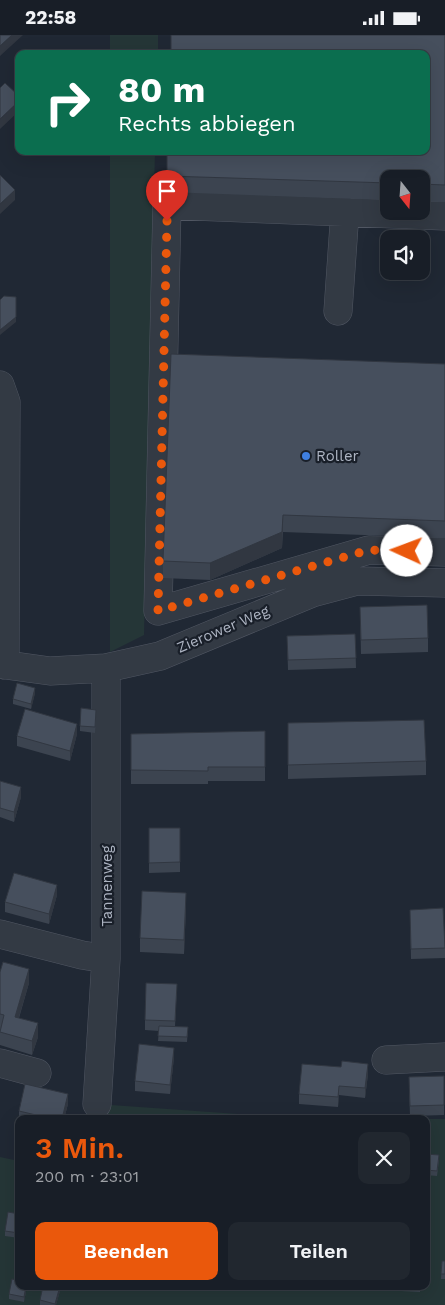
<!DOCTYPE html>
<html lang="de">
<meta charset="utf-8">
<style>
body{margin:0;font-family:"Work Sans",sans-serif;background:#21272f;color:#f1f3f6;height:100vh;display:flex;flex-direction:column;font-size:19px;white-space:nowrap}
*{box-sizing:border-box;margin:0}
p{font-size:16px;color:#9fa2a7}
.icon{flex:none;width:28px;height:28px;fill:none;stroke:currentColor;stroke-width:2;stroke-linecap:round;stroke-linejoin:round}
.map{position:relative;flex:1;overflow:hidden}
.sheet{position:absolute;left:15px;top:1080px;width:415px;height:175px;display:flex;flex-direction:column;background:#181e27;border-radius:10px;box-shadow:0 5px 20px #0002,0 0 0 1px #363c44}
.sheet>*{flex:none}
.guide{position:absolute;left:15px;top:15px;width:415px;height:105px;border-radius:10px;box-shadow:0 5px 20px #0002,0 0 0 1px #363c44;background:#0b6e4f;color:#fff;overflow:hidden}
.needle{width:32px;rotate:163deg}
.fabs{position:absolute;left:380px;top:135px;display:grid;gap:10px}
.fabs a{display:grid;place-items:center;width:50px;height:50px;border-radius:10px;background:#181e27;box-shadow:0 5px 20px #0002,0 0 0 1px #363c44;font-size:25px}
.pin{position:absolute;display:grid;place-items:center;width:42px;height:42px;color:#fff;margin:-51px -21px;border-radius:50% 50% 50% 0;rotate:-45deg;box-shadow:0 0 5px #0007}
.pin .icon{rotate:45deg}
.me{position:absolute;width:55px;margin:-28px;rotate:272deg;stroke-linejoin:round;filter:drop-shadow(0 0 4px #0008)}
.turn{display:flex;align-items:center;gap:18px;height:105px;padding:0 20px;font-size:22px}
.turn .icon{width:65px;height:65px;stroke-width:2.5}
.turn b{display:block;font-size:35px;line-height:42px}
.round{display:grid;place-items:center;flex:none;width:52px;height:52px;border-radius:10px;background:#21272f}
.head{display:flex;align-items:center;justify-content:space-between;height:85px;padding:0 20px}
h1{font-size:30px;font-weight:600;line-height:38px;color:#ea580c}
.cta{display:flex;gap:10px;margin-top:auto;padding:10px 20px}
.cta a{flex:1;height:58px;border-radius:10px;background:#ea580c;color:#fff;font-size:20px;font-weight:600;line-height:58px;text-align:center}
.cta a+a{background:#21272f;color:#f1f3f6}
.status{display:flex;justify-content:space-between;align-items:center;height:35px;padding:0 25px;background:#181e27;direction:ltr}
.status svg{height:14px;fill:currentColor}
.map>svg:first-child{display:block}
.green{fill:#253637}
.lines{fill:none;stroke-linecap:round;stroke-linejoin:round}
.minor-casing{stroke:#515763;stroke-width:29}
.minor{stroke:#333a44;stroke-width:28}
.wall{fill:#3c4450}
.shaded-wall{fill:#313741}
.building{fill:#464f5d;stroke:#313741}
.route{stroke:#ea580c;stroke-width:9;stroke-dasharray:0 16.2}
.shop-dot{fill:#3f7fe0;stroke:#191f29;stroke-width:2}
.labels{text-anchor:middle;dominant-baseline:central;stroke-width:4.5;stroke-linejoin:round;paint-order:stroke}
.poi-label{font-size:15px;fill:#adb4c2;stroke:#191f29;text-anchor:start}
.street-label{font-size:15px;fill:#adb4c2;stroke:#191f29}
</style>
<div class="status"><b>22:58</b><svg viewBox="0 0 49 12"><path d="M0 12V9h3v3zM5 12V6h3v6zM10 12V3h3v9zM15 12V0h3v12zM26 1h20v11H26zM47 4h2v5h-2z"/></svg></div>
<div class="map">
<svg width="445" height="1270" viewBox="0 0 445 1270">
<rect width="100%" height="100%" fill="#202834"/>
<path class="green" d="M110,0H158V19H110Z
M110,116H155L144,600L110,617Z
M97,1069L308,1084H96Z
M426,1084H445V1270H0V1122L19,1126V1251H426Z"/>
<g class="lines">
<g class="minor-casing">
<path id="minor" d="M445,181L167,170L158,576L369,515L445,517
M338,276L345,176
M0,350L6,367L5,630
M0,629L50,636L106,633L160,621L312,558L357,546L445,548
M0,899L82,920L106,924
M386,1025L445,1022
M0,1028L37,1038
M97,1069L106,924V633"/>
</g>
<use href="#minor" class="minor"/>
</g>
<path class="wall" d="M445,0V167L421,166V144H389V165L167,157V141Z
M445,329V503L283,497L282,513L210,545L163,543V526Z
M360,572L428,603V617L361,619Z
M355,599L356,633L288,635L287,601Z
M35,658L31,674L13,669V664Z
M96,680L95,698L80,696V691Z
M288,688L426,726V740L288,744Z
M265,696V746H208V749H131V699Z
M77,699L70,726L17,711V701Z
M0,746L21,762L14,787L0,782Z
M149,793H180V837L149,838Z
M57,860L49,889L5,877V867Z
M186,872L184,919L140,917V903Z
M410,875L445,913V923L411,924Z
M0,937L29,948L19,983L38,1002L32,1020L0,1010Z
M177,949L175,992H188L187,1007L158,1006L159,996L145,995V985Z
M174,1022L170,1059L135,1056V1046Z
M368,1039L365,1063L339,1060L338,1072L299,1069V1059Z
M444,1041V1080L410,1081L409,1052Z
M68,1069L64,1084H19V1086V1076Z
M426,1119L439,1125L437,1141L426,1140Z
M19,1179V1203L5,1201V1196Z
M442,1226H445V1244H441Z
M27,1251L24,1267L9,1264V1259Z
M163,1251H181V1252H163Z
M280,1251H295V1255H280Z
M317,1251H334V1256H317Z
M362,1251H378V1254L362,1255Z
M401,1251H420V1257L401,1256Z
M60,1256L56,1270H40V1265Z"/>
<path class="shaded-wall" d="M12,0H23L0,21V11Z
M19,66V76L0,94V84Z
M15,155V165L0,179V169Z
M16,282V287L0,300V295Z
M283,480L282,513L210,545V528Z
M35,653V658L31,674V669Z
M77,689V699L70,726V716Z
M21,752V762L14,787V777Z
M57,850V860L49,889V879Z
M186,858V872L184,919V905Z
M29,934V948L15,995V982Z
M38,988V1002L32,1020V1006Z
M174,1013V1022L170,1059V1050Z
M368,1029V1039L365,1063V1053Z
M339,1051V1060L338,1072V1062Z
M68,1059V1069L64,1084H62Z
M26,1251H27L24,1267V1262Z
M60,1251V1256L56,1270H55Z"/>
<path class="building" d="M0,0H12L0,11Z
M171,0H445V150L421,149V144H389V148L167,141V116H426V19H171Z
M5,48L19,61V66L0,84V53Z
M0,140L15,155L0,169Z
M4,261L16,262V282L0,295V265Z
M171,319L445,329V486L283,480L282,497L210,528L163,526Z
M427,570L428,603L361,605L360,572Z
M355,599L356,623L288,625L287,601Z
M17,648L35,653L31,669L13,664Z
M81,673L96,675L95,692L80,691Z
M25,674L77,689L70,716L17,701Z
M424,685L426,726L288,730V688Z
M265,696V732H208V736L131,735V699Z
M0,746L21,752L14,777L0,773Z
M149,793H180V827L149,828Z
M14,838L57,850L49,879L5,867Z
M142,856L186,858L184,905L140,903Z
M443,873L445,913L411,914L410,875Z
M3,927L29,934L15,982L38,988L32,1006L0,997L4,980L0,979V937Z
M146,948L177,949L175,986L145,985Z
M159,991L188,992L187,1002L158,1001Z
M139,1009L174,1013L170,1050L135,1046Z
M342,1026L368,1029L365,1053L339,1051L338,1062L299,1059L302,1029L341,1032Z
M444,1041V1070L410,1071L409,1042Z
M25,1049L68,1059L62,1084H53L19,1076Z
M426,1119L439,1120L437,1136L426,1135Z
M8,1177L19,1179V1198L5,1196Z
M442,1226H445V1239H441Z
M12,1244L19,1246V1251H26L24,1262L9,1259Z
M43,1251H60L55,1269L40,1265Z"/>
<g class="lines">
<path class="route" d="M167,186L158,576L369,515L407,516"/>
</g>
<circle class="shop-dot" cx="306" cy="421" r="5"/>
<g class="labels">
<g class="poi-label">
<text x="316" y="421">Roller</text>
</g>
<g class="street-label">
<text transform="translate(223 594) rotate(-23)">Zierower Weg</text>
<text transform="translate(107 851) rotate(-90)">Tannenweg</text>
</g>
</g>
</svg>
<div class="fabs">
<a><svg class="needle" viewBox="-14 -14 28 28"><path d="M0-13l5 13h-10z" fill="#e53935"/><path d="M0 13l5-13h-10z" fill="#9fa2a7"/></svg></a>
<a><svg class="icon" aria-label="sound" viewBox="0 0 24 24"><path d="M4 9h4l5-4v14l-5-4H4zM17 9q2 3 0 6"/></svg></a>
</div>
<div class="pin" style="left:167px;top:186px;background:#d93025"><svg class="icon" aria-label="arrive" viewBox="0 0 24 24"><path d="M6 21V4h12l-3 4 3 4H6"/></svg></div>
<svg class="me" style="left:407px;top:516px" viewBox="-20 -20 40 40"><circle r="19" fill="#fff"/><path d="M0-13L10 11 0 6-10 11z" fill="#ea580c"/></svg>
<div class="guide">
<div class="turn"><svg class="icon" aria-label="right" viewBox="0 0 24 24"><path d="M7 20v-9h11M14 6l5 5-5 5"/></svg><div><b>80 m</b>Rechts abbiegen</div></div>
</div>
<section class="sheet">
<div class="head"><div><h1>3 Min.</h1><p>200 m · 23:01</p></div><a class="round"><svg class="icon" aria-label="close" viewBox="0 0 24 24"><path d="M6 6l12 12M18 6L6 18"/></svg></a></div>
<div class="cta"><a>Beenden</a><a>Teilen</a></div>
</section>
</div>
